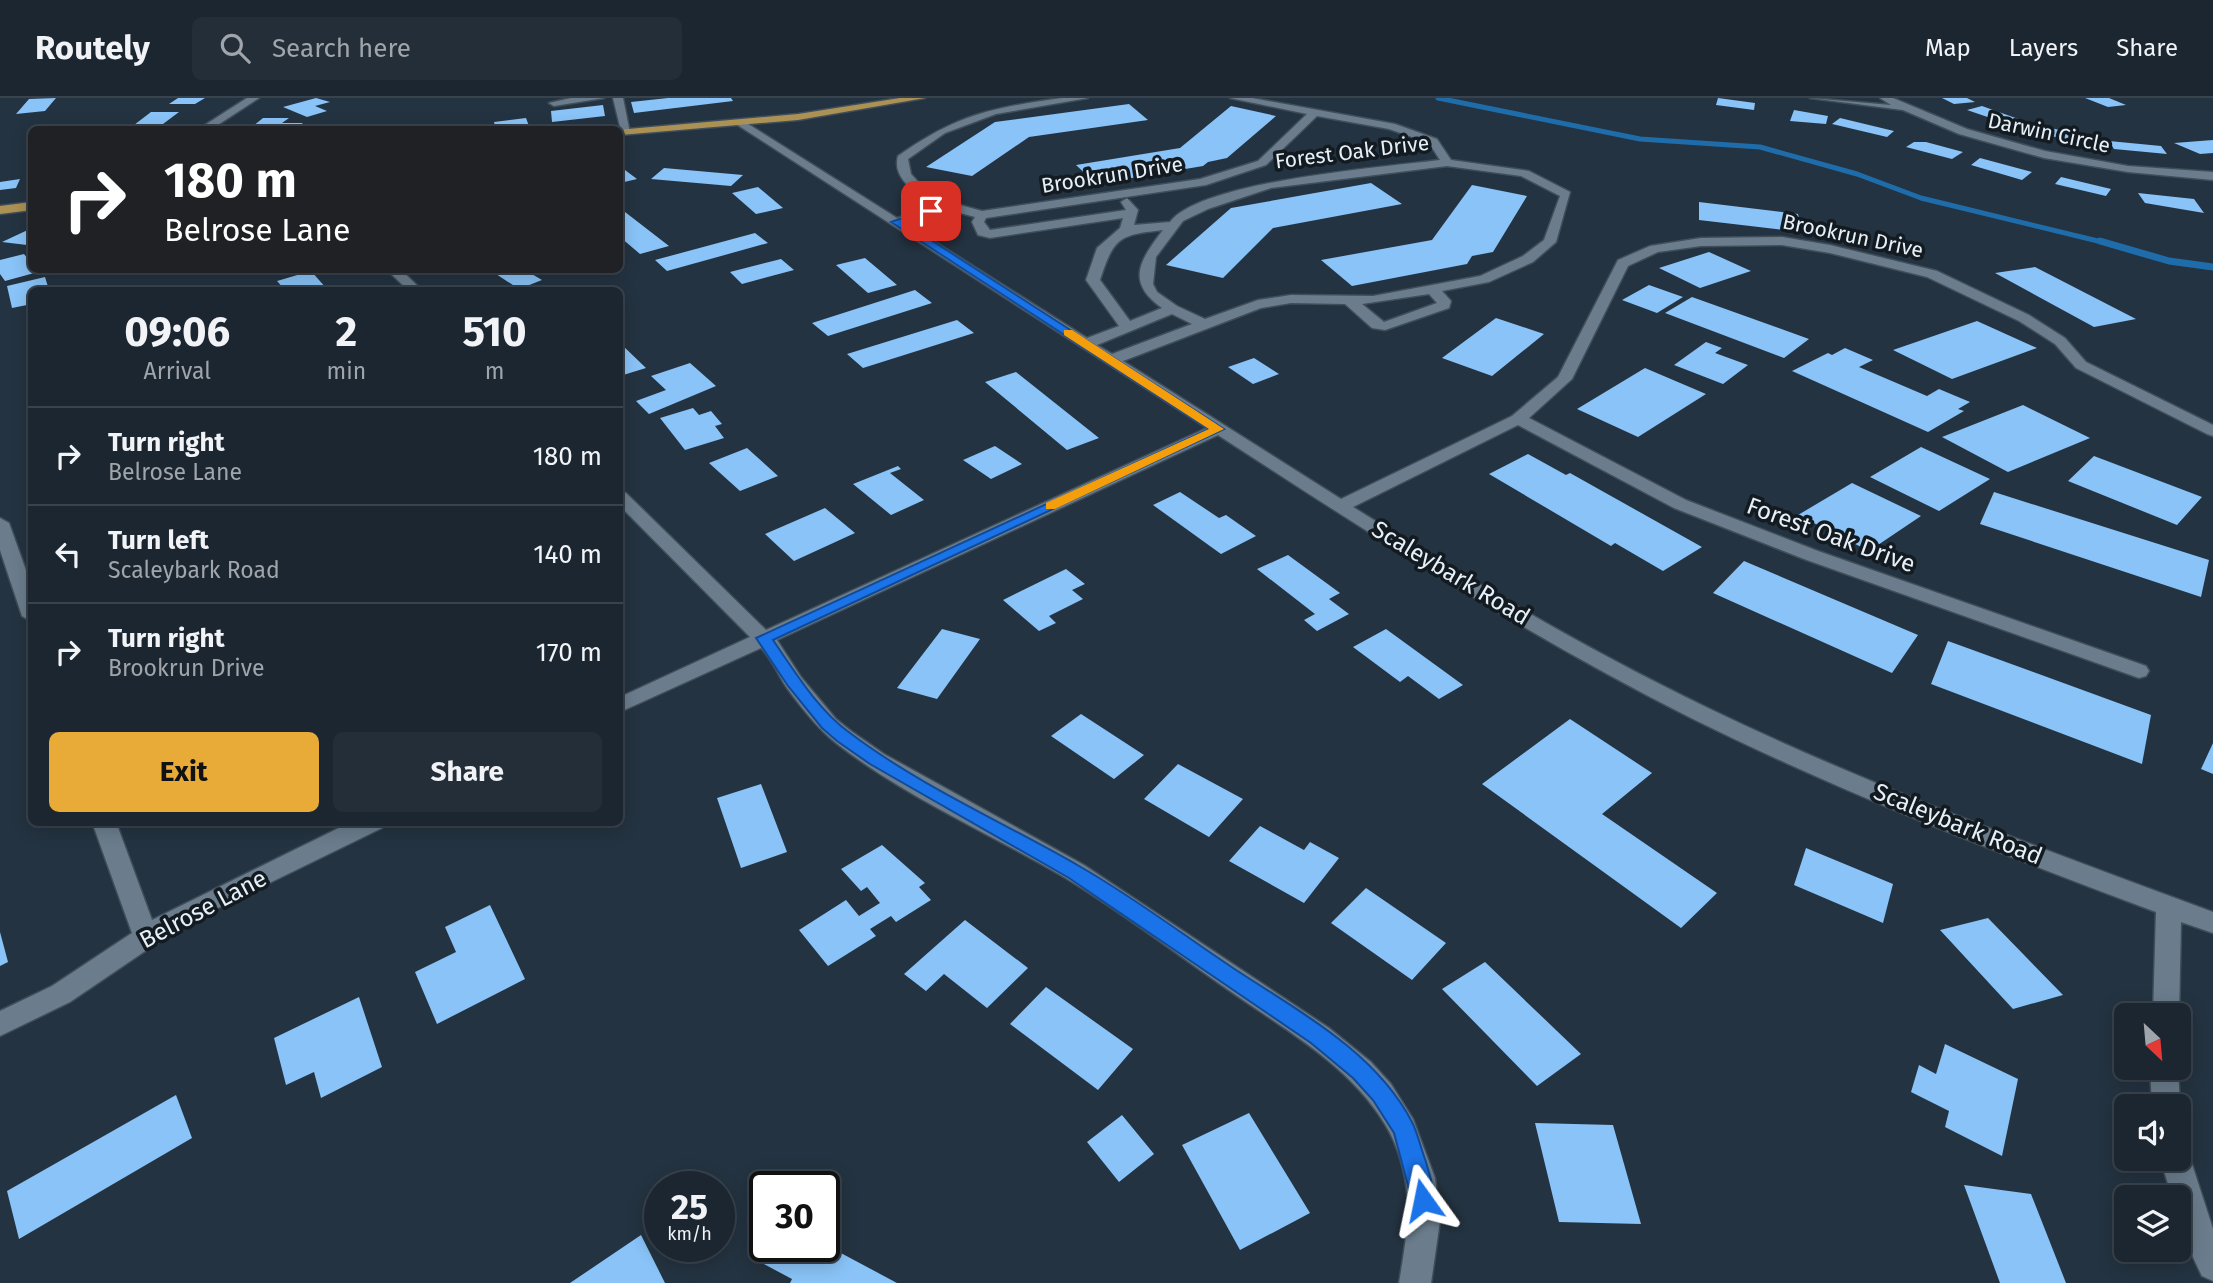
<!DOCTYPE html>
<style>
body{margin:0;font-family:"Fira Sans",sans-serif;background:#242e39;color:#f1f3f6;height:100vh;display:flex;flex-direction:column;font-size:26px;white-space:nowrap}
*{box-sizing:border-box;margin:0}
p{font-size:23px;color:#a0a5ab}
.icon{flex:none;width:38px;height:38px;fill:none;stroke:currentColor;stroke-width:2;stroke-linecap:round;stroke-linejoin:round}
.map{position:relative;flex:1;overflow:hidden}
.side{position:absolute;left:28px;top:189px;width:595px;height:539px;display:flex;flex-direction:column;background:#1b2631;border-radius:10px;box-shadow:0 4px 18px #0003,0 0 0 2px #39434d}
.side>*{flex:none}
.top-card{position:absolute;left:28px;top:28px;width:595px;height:147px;border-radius:10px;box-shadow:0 4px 18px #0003,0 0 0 2px #39434d;background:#202124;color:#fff;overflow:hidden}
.needle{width:46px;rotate:154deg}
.tools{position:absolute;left:2114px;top:905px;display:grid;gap:14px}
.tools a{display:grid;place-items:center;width:77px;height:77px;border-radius:10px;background:#1b2631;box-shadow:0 4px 18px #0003,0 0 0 2px #39434d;font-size:35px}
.speed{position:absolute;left:644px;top:1073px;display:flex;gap:14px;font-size:35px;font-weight:700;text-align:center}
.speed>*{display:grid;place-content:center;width:91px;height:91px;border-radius:50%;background:#1b2631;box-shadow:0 4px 18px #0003,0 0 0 2px #39434d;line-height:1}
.speed small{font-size:18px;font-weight:400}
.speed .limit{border:4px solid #111;border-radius:10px;background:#fff;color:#111}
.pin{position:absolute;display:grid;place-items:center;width:60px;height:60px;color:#fff;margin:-30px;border-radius:14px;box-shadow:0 4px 10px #0006}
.me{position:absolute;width:77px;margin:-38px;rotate:348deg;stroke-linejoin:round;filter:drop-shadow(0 0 5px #0008)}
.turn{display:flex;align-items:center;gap:24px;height:147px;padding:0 21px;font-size:32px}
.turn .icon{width:91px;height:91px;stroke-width:2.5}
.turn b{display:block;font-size:49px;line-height:60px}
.eta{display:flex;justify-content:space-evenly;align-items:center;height:119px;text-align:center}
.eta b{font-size:42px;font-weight:700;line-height:49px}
.cta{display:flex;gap:14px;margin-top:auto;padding:14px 21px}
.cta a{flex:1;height:80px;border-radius:10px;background:#e9ab38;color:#111;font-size:28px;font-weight:700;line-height:80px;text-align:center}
.cta a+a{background:#242e39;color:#f1f3f6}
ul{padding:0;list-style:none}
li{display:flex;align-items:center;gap:21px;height:98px;padding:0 21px;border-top:2px solid #39434d}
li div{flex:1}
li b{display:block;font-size:26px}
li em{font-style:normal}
header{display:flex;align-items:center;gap:42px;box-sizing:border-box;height:98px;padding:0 35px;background:#1b2631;border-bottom:2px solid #39434d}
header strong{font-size:33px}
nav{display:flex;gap:38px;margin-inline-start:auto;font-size:24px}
.search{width:490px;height:63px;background:#242e39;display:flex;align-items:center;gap:18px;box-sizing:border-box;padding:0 24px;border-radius:10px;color:#a0a5ab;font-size:26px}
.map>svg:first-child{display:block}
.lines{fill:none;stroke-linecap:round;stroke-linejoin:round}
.stream-far1{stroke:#1e6daa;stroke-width:5}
.stream{stroke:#1e6daa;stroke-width:7}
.building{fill:#89c3f7}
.minor-casing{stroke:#404e59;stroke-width:3}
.major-casing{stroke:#404e59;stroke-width:3}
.minor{fill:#6b7d8d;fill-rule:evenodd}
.major{fill:#ac9155;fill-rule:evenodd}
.route{fill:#1a73e8;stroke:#114b97;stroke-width:2}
.slow{fill:#f59e0b}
.labels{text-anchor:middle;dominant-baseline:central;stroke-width:7;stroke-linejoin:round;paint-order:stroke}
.far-street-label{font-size:21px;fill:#e6f0f9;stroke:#131a20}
.street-label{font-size:24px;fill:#e6f0f9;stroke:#131a20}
</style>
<header>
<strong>Routely</strong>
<div class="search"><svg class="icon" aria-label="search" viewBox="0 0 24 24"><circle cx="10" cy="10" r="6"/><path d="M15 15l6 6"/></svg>Search here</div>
<nav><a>Map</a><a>Layers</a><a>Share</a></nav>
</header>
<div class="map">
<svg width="2213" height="1185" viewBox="0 0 2213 1185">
<rect width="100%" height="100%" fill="#243341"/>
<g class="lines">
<path class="stream-far1" d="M1438,0L1640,41L1760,49L1857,76L1921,100L2106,145"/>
<path class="stream" d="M2100,143L2169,163L2213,169"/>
</g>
<path class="building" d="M56,0L45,13L16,16L29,1Z
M178,0H205L195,6H169Z
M316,0L330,4L315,8L327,13L307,19L283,9Z
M668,0H731L733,3L634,15L631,4Z
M1718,0L1755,5L1754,12L1716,7Z
M1942,0H1967L1975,4L1954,6Z
M2085,0H2109L2126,7L2108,9Z
M1129,6L1148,22L1029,39L972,78L926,69L995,24Z
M603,7L605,18L552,24L551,13Z
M1231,8L1276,18L1227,60L1208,64L1203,68L1096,86L1076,67L1180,50Z
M1982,8L2024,23L2008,26L1967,12Z
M1794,12L1828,18L1826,26L1790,23Z
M151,14H179L163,26L134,27Z
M263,20H289L282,25H303L294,32H248Z
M526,20L529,28L496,32L494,24Z
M1840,20L1894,33L1887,39L1832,26Z
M469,26L470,32H437V30Z
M2043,28L2088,39L2080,45L2035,34Z
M2213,42V55L2200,56L2174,45Z
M2109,43L2161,48L2167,56L2114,51Z
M1914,44H1926L1963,54L1952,61L1906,49Z
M1980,60L2032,74L2022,82L1971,67Z
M664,70L743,77L731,88L651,81Z
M625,72L637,81L620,85V74Z
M2061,79L2111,91L2106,98L2055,86Z
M20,81L16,90L0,92V84Z
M1371,85L1402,106L1273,130L1223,180L1166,167L1231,110Z
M1472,87L1527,98L1493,154L1472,158L1467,166L1352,188L1321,162L1432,142Z
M758,89L783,110L756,116L732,95Z
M2138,95L2194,101L2204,115L2145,105Z
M1699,104L1798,116L1802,134L1699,122Z
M625,114L669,148L640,156L620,139V115Z
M32,130V145L27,147L2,144Z
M755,135L768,145L667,173L655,162Z
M1709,154L1751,173L1700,190L1659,170Z
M24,156L32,166V172L38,174L5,183L0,176V162Z
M865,160L897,187L868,195L836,167Z
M781,161L794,172L742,186L730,174Z
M2035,169L2136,221L2094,229L1995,175Z
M510,172H525L542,182L519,191L496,176Z
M311,173L327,191L285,192L277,183Z
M45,179L49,192H32V206L12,210L7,188Z
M1649,187L1683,199L1657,215L1622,202Z
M915,192L932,205L828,238L812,225Z
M1692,199L1809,241L1784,260L1665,215Z
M1496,220L1544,236L1492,278L1442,260Z
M957,222L974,235L863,270L847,256Z
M1977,223L2037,250L1952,281L1893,252Z
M1706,244L1722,250L1715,255L1748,267L1723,286L1674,267Z
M620,245L646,270L620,278Z
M1845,250L1873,262L1859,269L1927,298L1939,291L1970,304L1958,311L1964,313L1928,334L1792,273L1828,255L1832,257Z
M1254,260L1279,276L1253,286L1228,269Z
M690,265L716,288L649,316L636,303L666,292L651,278Z
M1645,270L1706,296L1638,339L1577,311Z
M1016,274L1099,340L1067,352L985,284Z
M2023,307L2090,340L2008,374L1942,339Z
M693,310L699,317L711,313L722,326L715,328L724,340L685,352L660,320Z
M995,348L1022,366L991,381L963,362Z
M1921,349L1990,381L1939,413L1870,379Z
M747,350L778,378L740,393L709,365Z
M1528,356L1566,377L1570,375L1702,449L1663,473L1615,445L1611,448L1489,376Z
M2094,358L2202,399L2177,427L2068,383Z
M898,368L901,371L890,375L924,402L891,417L853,386Z
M1852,385L1921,418L1869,453L1798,417Z
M1180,394L1219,420L1226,417L1256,438L1221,456L1153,407Z
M1994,394L2209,462L2201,499L1980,426Z
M825,410L855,435L794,463L765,436Z
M1288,457L1340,495L1329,501L1349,516L1317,533L1304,522L1315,516L1257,471Z
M1744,463L1918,537L1892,575L1713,495Z
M1066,471L1085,486L1072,492L1083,501L1049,518L1056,525L1039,533L1003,502Z
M942,531L980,541L937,601L897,590Z
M1386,531L1463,587L1439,601L1408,578L1400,584L1353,549Z
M1948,543L2151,617L2142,666L1931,586Z
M1081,616L1144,657L1114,681L1051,638Z
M1570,621L1652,675L1602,716L1717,795L1681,830L1482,686Z
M2213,645V676L2201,671Z
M1178,666L1243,701L1209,739L1144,701Z
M761,686L787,754L741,770L717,700Z
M1260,728L1304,752L1310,744L1339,760L1304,805L1229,763Z
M882,747L925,785L919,789L931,802L896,824L891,818L870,831L876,838L828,868L799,832L846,802L859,818L880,805L867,789L861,793L841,771Z
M1806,750L1893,786L1883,825L1794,787Z
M1366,790L1446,845L1412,882L1331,825Z
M490,807L525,881L437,926L415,874L456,854L445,829Z
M1988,820L2063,897L2013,911L1940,832Z
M965,822L1028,870L987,910L944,876L926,893L904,876Z
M0,834L8,864L0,868Z
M1485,864L1581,956L1537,988L1442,891Z
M1046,889L1133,951L1098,992L1010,926Z
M359,899L382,969L321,1000L314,974L286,987L274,940Z
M1945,946L2018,981L2002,1058L1945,1029L1949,1013L1911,994L1919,967L1936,976Z
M176,997L192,1040L19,1141L7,1093Z
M1249,1015L1310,1115L1240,1152L1182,1047Z
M1122,1017L1154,1056L1119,1084L1087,1044Z
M1535,1025L1613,1027L1641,1126L1559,1124Z
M1964,1087L2031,1096L2066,1185H2000Z
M641,1137L665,1185H570Z
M824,1146L897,1185H790L792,1181L760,1164L771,1148Z"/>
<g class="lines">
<g class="minor-casing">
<path id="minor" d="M247,0H259L210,32H197Z
M571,0H604L554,8L549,5Z
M613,0H623L630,35L621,33Z
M1062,0H1088L996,16L945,35L908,61L911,76L921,87L953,105L982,113L1200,81L1258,63L1307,16L1230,0H1252L1395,26L1437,41L1451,62L1529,73L1570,94L1556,144L1533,164L1489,184L1442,193L1451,203L1449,210L1385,232L1372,230L1345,206L1291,205L1261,210L1123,263L1341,401L1512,318L1558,279L1618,162L1650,148L1701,140L1782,139L1830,147L1937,173L2029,217L2065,240L2086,264L2213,327V338L2207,336L2076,270L2055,246L2019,223L1927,179L1830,155L1782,147L1701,148L1658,154L1628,168L1572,281L1529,320L1686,402L1818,453L2146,568L2149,573L2146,578L2139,580L1804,461L1674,410L1518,327L1353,409C1468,481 1585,551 1708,610C1871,689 2043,751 2213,814V835L2181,824L2179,918L2153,917L2156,814C1999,755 1842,695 1691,620C1527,538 1372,437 1218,337L777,542L801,579L836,621L851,633L884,656L1084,767L1329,930L1371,964L1391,986L1413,1021L1435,1080L1440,1123L1431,1185H1399C1408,1131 1416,1087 1390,1035C1358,975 1297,939 1243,902C1183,861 1125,816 1064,779C989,735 905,699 836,645C817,630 801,609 787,590C778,577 772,561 761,550L620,614V599L750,539L620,408V394L626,395L766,532L1207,330L736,26L745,24L897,120L938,107C920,98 891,82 898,58C958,16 991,10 1062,0ZM1317,18L1389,31L1429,45L1440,62C1385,69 1201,83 1170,124L1134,127L1138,112L1127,100L1121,104L1126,112L990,132L984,124L986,120L1206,87L1266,67ZM1447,68L1521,78L1560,98L1544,142L1523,158L1480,178L1373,198L1291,197L1258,202L1205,221L1177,208L1157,194L1153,186L1156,159L1183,123L1208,111L1271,90ZM949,112L975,119L972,124L978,137L990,140L1123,120L1120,130L1097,150L1086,182L1119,228L1087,240L905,125ZM1163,132C1140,162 1125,184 1162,210L1130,223L1100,182C1114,139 1119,137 1163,132ZM1429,196L1437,205L1384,224L1362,206ZM1172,216L1192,226L1112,256L1097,247Z
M1810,0L1891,7L1880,0H1893L1967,31L2045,53L2128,68L2213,74V82L2128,74L2044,60L1959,36L1903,12Z
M387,172H401L422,192H408Z
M0,420L9,425L32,489V524L22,518L0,452Z
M92,724H116L152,822L351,724H385L382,730L185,826L70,904L0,938V913L52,888L132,835Z
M2150,970H2178L2180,1008L2179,1011V1008H2152Z
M2179,1047L2185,1050L2190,1060L2213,1131V1183L2202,1178C2189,1152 2179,1128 2179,1099H2172L2160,1060H2179Z"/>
</g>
<g class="major-casing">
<path id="major" d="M900,0H925L798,22L620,37L617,32L798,16Z
M32,104V112L0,116V108Z"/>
</g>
<use href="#minor" class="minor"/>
<use href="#major" class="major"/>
</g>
<path class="route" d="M928,111L936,113L903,124L1224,331L773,542C795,574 818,612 850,635C920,688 1003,724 1079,768C1132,798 1182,836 1233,870C1298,913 1375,953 1412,1024C1418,1036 1421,1051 1426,1064C1430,1079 1437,1095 1431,1110L1423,1113L1414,1110L1394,1035L1373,1002L1353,980L1311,945L1069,780L870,666L837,643L822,630L788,588L756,540L1209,331L891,124Z"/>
<path class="slow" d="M1064,232H1072L1224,331L1055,411H1046V405L1209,331L1064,237Z"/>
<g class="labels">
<g class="far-street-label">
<text transform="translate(2049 35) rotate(12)">Darwin Circle</text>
<text transform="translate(1352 54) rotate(-7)">Forest Oak Drive</text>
<text transform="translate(1112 77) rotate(-9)">Brookrun Drive</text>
<text transform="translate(1853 138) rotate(12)">Brookrun Drive</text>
</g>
<g class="street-label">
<text transform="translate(1831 437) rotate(20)">Forest Oak Drive</text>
<text transform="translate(1451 475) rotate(31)">Scaleybark Road</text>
<text transform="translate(1958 726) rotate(22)">Scaleybark Road</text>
<text transform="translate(203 811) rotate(-28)">Belrose Lane</text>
</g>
</g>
</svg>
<div class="tools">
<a><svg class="needle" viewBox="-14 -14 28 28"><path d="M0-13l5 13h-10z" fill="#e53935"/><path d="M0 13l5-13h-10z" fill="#a0a5ab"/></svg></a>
<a><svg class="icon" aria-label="sound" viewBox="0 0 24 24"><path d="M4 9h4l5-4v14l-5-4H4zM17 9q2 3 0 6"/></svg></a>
<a><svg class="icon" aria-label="layers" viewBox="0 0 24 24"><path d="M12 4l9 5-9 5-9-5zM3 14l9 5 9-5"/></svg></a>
</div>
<div class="speed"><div>25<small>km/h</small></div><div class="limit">30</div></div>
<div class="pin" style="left:931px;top:113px;background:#d93025"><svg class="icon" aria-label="arrive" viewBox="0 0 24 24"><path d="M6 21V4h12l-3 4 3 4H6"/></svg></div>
<svg class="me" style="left:1423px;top:1102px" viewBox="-20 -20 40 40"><path d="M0-17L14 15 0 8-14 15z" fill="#1a73e8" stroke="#fff" stroke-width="4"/></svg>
<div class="top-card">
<div class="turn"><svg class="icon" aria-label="right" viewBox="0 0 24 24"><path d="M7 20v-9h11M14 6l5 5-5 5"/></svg><div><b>180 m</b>Belrose Lane</div></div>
</div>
<section class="side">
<div class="eta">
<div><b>09:06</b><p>Arrival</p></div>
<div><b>2</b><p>min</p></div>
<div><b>510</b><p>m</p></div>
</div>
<ul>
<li><svg class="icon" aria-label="right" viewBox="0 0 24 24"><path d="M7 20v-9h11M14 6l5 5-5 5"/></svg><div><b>Turn right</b><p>Belrose Lane</p></div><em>180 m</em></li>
<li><svg class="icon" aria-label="left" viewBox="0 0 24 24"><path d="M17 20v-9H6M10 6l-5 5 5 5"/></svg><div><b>Turn left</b><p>Scaleybark Road</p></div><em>140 m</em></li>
<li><svg class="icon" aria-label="right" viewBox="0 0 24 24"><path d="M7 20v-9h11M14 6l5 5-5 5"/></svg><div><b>Turn right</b><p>Brookrun Drive</p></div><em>170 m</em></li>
</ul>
<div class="cta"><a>Exit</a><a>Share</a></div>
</section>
</div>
